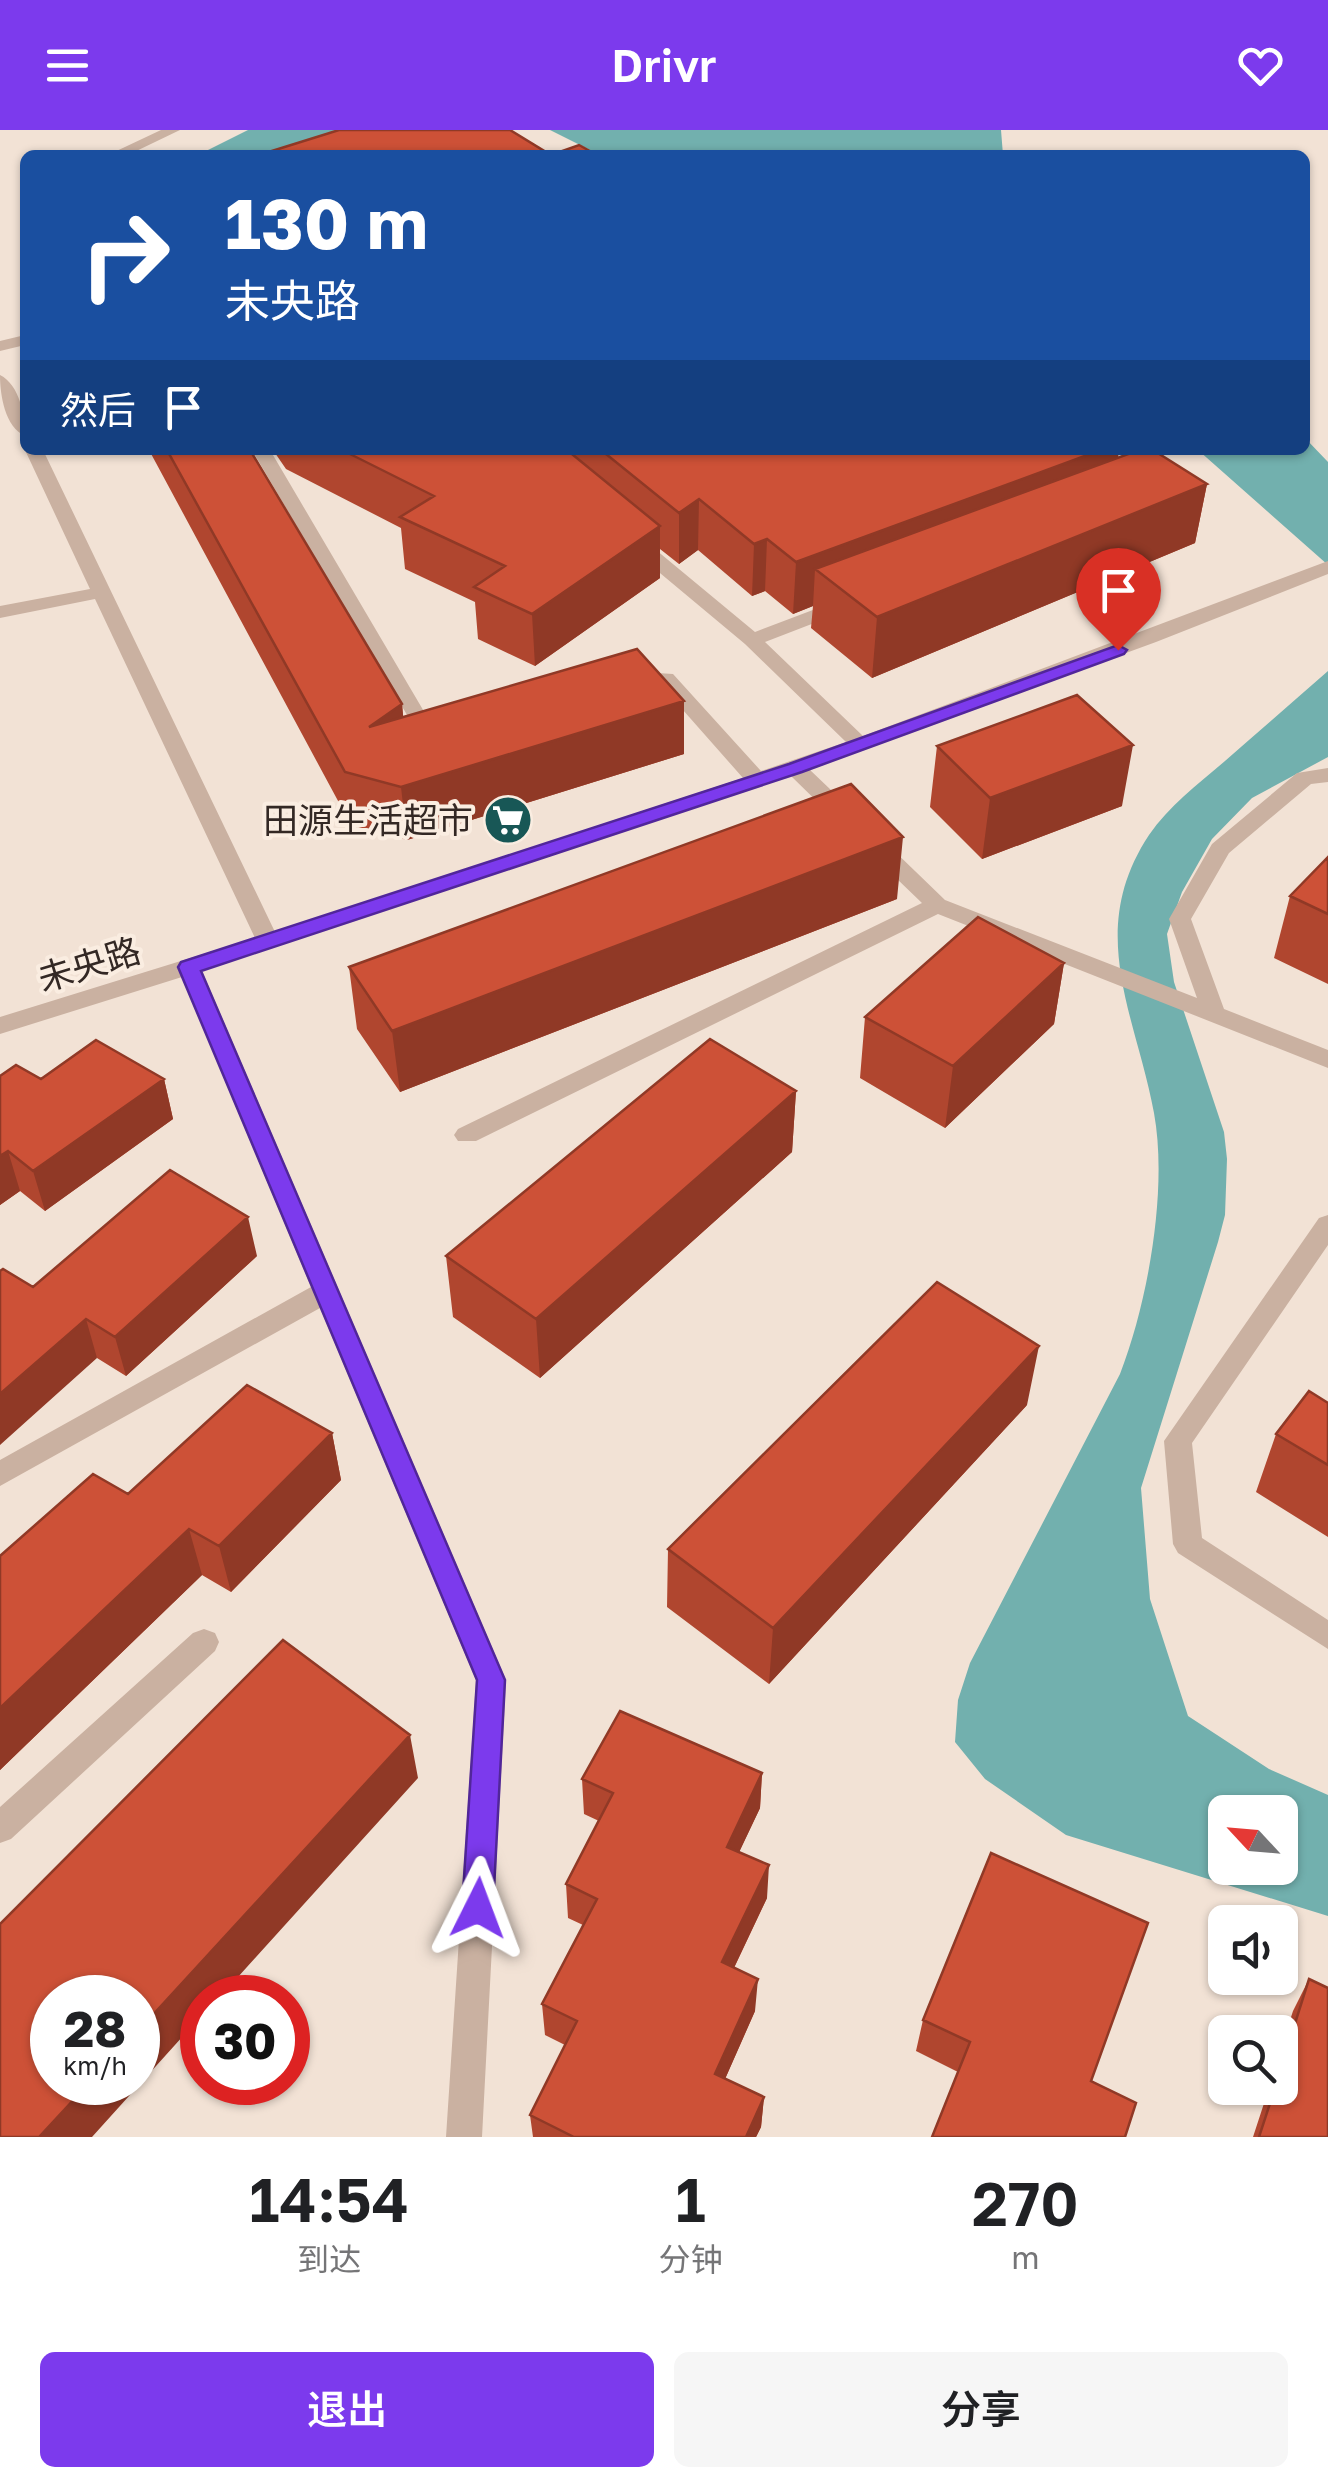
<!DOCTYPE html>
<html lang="zh">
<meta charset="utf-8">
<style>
body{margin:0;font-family:"Golos Text","Noto Sans SC",sans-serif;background:#f6f6f6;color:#202124;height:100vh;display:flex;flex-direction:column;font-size:38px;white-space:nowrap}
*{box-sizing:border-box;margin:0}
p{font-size:32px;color:#757577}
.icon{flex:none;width:55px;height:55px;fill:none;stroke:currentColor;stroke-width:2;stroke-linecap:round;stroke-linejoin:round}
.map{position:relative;height:2007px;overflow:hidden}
.panel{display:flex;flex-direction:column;background:#fff;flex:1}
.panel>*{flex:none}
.banner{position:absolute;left:20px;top:20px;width:1290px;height:305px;border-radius:15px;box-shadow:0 2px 8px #0004;background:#1a4fa0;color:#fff;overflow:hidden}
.needle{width:65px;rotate:296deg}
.fabs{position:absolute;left:1208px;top:1665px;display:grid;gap:20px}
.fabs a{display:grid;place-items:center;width:90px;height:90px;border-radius:15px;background:#fff;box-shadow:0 2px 8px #0004;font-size:50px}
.speed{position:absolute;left:30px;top:1845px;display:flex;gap:20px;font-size:50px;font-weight:700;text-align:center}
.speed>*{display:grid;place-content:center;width:130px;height:130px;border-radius:50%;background:#fff;box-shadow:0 2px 8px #0004;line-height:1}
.speed small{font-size:25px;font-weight:400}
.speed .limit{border:15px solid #d22;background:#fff;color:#111}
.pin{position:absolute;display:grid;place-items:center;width:85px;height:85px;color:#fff;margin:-102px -42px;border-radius:50% 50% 50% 0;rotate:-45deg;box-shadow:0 0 10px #0007}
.pin .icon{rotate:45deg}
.me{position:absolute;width:110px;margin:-55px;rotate:3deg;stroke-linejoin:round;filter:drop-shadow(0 0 8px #0008)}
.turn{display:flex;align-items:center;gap:35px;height:210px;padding:0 40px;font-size:45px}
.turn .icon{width:130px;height:130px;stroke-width:2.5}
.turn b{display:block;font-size:70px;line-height:85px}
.then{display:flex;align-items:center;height:95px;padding:0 40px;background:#0003;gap:20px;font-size:38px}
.eta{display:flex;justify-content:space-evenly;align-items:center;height:170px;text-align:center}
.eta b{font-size:60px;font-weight:600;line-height:70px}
.action{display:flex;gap:20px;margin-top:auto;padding:20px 40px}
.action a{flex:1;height:115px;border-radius:15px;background:#7c3aed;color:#fff;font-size:40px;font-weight:600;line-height:115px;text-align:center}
.action a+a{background:#f6f6f6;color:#202124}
header{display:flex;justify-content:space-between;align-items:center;height:130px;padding:0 40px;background:#7c3aed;color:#fff;font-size:45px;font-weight:600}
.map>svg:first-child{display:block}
.water{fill:#72b0ae;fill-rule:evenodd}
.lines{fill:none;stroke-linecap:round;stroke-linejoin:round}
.minor{fill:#cab1a1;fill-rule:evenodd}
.wall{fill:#b0462f}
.shaded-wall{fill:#903926}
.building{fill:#cd5137;stroke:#903926;stroke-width:2.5}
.route{fill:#7c3aed;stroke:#51269a;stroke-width:2.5}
.labels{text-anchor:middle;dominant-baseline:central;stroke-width:8;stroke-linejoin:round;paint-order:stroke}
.poi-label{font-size:35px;fill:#332824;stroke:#faede1;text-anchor:end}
.street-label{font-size:35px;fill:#332824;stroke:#faede1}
</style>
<header><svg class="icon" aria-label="menu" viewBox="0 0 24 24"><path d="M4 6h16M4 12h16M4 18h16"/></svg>Drivr<svg class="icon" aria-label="heart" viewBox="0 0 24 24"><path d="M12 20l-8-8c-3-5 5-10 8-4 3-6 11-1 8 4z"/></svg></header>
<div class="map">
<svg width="1328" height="2007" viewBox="0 0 1328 2007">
<rect width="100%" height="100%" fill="#f2e2d5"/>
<path class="water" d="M248,0H398L332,25H198Z
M550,0H1001L1003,25H600Z
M1305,308L1328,332V435L1198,320H1305Z
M1328,541V627L1252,668L1212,709L1182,762L1167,804L1174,852L1224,1002L1227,1029L1225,1085L1218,1112L1141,1358L1150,1469L1188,1586L1269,1639L1328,1665V1786L1066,1705L985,1649L955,1612L958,1570L970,1533L1120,1244C1148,1172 1168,1059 1154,983C1136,885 1085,802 1149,705C1169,676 1198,654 1225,631C1259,601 1294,571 1328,541ZM1225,1682H1280V1738H1225Z"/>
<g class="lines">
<path class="minor" d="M161,0H180L128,25H108Z
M25,205V215L0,221V211Z
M0,245C20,255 25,286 25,306C5,297 0,265 0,245Z
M25,320H43L275,802L743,648L660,554L626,549V541L673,544L761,641L846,612L745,514L630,418V410H644L755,502L834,472H848V480L765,512L863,606L1328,431V444L1156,512L809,639L854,682L857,687L854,692H838L791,646L202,841L506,1550L482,2007H446L476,1550L320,1178L0,1356V1330L311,1157L182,847L0,904V887L255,808L95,469L0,488V476L90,459Z
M252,320H270L429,590L447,589L450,593C444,602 427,605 417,602Z
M1328,638V652L1311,654L1229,723L1191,789L1224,879L1328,920V938L938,784L476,1011H458L454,1005L458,999L922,773L870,723L867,718L878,711L886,713L945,770L1197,868L1169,789L1212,714L1297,643Z
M1328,1085V1115L1192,1313L1202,1408L1328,1490V1519L1178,1423L1173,1414L1164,1311L1319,1088Z
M204,1499L215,1503L219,1512L215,1521L11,1709L0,1713V1677L193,1503Z"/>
</g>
<path class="wall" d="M149,320H250L402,574L403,587L684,624L407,710L351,695Z
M273,320H1119L1118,328L1207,354L1195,413L872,548L811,498L813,476L793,484L765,461L752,466L698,420L679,434L660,419V448L535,536L478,509L475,472L405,439L401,398L286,339Z
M937,616L1122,676L982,729L930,677Z
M1328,727V854L1274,828L1290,766Z
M897,769L400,962L357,899L349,837Z
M1064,833L1054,894L945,998L860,948L865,887Z
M0,946L41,949H164L173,989L45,1081L20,1061L0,1075Z
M796,961L792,1022L540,1248L453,1187L446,1126Z
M257,1126L126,1246L97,1228L33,1157Z
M1328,1273V1407L1256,1362L1276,1304Z
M1027,1275L769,1554L667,1477L668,1419Z
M332,1303L341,1350L231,1462L202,1445L0,1640V1426L128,1364Z
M762,1643L760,1678L739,1722L767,1768L734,1838L755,1881L725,1949L764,1967L761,1997L756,2007H533L530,1985L565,1915L545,1905L542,1874L583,1795L568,1788L566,1754L599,1691L584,1684L582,1649Z
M1148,1793L958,1942L916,1921L923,1890Z
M1309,1849L1328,2007H1253L1269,1958H1280V1921L1293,1881Z"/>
<path class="shaded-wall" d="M1101,320H1119L1112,364L815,439L813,476L793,484L796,432Z
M1207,354L1195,413L872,548L877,487Z
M699,369L698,420L679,434V383Z
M660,396V448L535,536L532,484Z
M767,409L765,461L752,466L754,414Z
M684,571V624L407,710L401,657Z
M402,574L407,627L369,597Z
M1133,615L1122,676L982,729L990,668Z
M903,707L897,769L400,962L392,901Z
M1064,833L1054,894L945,998L953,936Z
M164,949L173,989L45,1081L33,1041Z
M796,961L792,1022L540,1248L536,1189Z
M8,1021L20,1061L0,1075V1026Z
M248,1087L257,1126L126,1246L115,1207Z
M86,1189L97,1228L0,1315V1264Z
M1039,1216L1027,1275L769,1554L773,1498Z
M332,1303L341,1350L231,1462L219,1416Z
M189,1399L202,1445L0,1640V1578Z
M410,1605L418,1648L219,1868H202V1885L92,2007H39L90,1952H138V1901Z
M762,1643L760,1678L726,1750L727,1717Z
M769,1735L767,1768L721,1865L722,1832Z
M758,1849L755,1881L714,1974L715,1944Z
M764,1967L761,1997L756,2007H746Z"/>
<path class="building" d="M339,0H510L551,25L579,15L597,25H259Z
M167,320H250L402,574L369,597L637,519L684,571L401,657L345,642Z
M342,320H567L660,396L532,484L474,457L505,436L400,387L434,366Z
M601,320H1101L796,432L767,409L754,414L699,369L679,383Z
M1139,320H1153L1207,354L877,487L815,439Z
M1077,565L1133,615L990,668L937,616Z
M851,654L903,707L392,901L349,837Z
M1328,727V784L1290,766Z
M978,787L1064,833L953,936L865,887Z
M710,909L796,961L536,1189L446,1126Z
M96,910L164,949L33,1041L8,1021L0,1026V946L16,935L41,949Z
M170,1040L248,1087L115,1207L86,1189L0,1264V1141L3,1139L33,1157Z
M937,1152L1039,1216L773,1498L668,1419Z
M247,1255L332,1303L219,1416L189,1399L0,1578V1426L93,1344L128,1364Z
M1309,1261L1328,1273V1335L1276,1304Z
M283,1510L410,1605L138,1901V1868H52V1952H90L39,2007H0V1794Z
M620,1581L762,1643L727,1717L769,1735L722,1832L758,1849L715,1944L764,1967L746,2007H574L530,1985L577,1891L542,1874L597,1769L566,1754L613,1663L582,1649Z
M991,1723L1148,1793L1091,1951L1136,1973L1125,2007H932L970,1912L923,1890Z
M1309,1849L1328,1858V2007H1259L1275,1958H1280V1941Z"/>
<path class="route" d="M1118,515L1127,520L1124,524L802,642L201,841L505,1550L493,1778L488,1788L478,1793L467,1788L462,1778L477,1550L178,837L181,832L789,634Z"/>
<defs>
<g id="supermarket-disc" transform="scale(2.5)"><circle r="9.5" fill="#185756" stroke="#faede1"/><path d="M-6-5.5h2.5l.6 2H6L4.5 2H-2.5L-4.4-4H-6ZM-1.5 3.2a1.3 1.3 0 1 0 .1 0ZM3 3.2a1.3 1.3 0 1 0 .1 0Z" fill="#fff"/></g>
</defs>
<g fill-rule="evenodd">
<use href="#supermarket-disc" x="508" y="690"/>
</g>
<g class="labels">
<g class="poi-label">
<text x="473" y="690">田源生活超市</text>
</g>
<g class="street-label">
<text transform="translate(89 834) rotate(-17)">未央路</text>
</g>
</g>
</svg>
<div class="fabs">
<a><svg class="needle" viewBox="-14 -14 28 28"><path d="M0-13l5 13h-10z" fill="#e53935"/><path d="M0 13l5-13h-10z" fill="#757577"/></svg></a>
<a><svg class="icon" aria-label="sound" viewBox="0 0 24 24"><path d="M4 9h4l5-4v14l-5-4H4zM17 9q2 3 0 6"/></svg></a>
<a><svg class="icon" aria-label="search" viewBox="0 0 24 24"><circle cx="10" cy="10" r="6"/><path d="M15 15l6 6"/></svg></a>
</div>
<div class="speed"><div>28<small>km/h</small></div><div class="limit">30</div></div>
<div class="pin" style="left:1118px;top:520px;background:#d93025"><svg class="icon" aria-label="arrive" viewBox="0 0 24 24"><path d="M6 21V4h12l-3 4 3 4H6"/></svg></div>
<svg class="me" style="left:478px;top:1778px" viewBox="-20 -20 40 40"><path d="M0-17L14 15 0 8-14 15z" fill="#7c3aed" stroke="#fff" stroke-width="4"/></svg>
<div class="banner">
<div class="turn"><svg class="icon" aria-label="right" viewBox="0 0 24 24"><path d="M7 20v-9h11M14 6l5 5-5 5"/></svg><div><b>130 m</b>未央路</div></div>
<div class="then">然后<svg class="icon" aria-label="arrive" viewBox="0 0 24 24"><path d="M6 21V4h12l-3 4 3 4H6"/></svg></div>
</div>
</div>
<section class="panel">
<div class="eta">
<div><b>14:54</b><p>到达</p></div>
<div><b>1</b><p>分钟</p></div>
<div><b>270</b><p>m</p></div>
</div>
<div class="action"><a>退出</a><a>分享</a></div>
</section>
